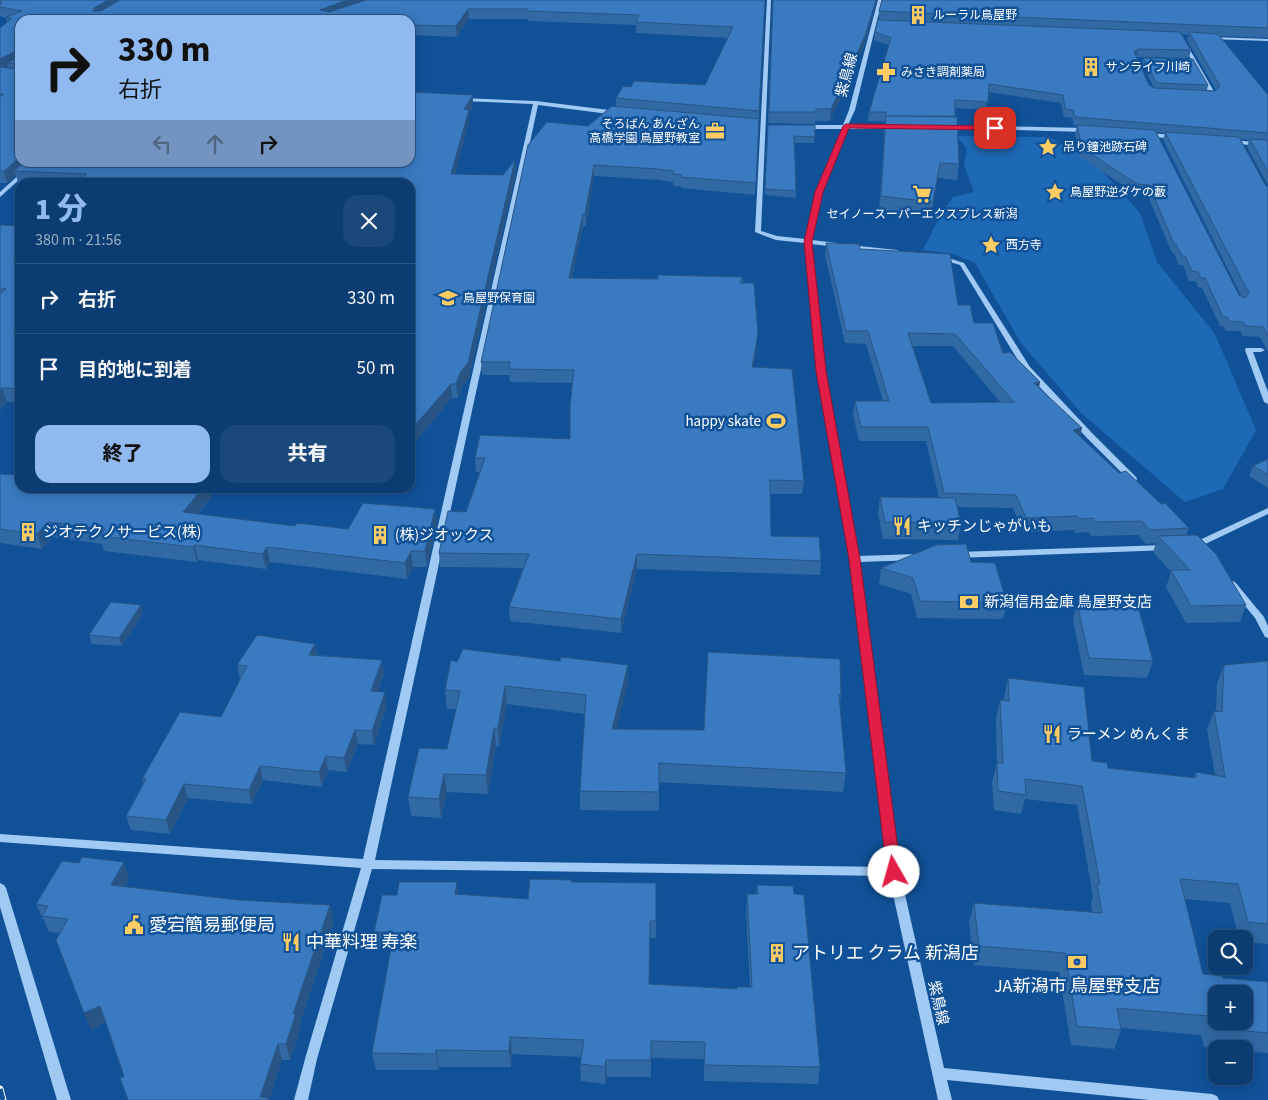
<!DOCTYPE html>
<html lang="ja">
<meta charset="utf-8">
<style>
body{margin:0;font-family:"Source Sans 3","Noto Sans JP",sans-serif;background:#1a487a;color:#f1f3f6;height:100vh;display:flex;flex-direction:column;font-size:19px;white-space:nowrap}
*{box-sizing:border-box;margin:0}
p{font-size:16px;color:#9aaec4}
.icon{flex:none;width:28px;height:28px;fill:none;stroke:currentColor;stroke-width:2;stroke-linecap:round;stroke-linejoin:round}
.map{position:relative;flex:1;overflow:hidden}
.sheet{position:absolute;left:15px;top:178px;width:400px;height:315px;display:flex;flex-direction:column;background:#0c3d72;border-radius:15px;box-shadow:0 2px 12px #0003,0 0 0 1px #2c5684}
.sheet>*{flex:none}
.hud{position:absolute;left:15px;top:15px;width:400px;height:152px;border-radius:15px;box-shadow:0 2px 12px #0003,0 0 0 1px #2c5684;background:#90b9f0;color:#111;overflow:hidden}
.buttons{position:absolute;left:1208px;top:930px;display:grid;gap:10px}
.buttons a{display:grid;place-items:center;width:45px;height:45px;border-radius:10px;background:#0c3d72;box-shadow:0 2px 12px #0003,0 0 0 1px #2c5684;font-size:25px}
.pin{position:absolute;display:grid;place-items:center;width:42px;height:42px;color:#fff;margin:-21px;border-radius:10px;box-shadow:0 2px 8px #0006}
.me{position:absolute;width:55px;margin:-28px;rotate:353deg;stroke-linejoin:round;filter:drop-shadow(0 0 4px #0008)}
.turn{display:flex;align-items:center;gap:18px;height:105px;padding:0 20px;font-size:22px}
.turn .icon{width:65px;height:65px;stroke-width:2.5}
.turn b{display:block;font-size:35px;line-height:42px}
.lanes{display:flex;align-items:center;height:48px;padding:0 20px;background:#0003;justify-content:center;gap:25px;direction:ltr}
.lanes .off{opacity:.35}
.round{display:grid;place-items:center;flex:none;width:52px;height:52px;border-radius:15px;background:#1a487a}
.head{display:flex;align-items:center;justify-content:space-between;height:85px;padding:0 20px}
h1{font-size:30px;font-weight:800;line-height:38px;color:#90b9f0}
.primary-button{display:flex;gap:10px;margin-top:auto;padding:10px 20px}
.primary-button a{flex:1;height:58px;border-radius:15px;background:#90b9f0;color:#111;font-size:20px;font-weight:800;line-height:58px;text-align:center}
.primary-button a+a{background:#1a487a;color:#f1f3f6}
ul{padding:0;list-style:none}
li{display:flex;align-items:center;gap:15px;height:70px;padding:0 20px;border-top:1px solid #2c5684}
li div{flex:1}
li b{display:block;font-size:19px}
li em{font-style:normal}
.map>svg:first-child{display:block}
.green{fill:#1e69b5}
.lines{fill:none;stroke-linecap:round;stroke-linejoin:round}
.minor{fill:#a0caf4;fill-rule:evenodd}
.rail-casing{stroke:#fff;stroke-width:7}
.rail{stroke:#105198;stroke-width:5;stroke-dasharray:15;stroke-linecap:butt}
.wall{fill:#3169a5;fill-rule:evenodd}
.shaded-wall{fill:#285586}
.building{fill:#397ac0;stroke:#285586;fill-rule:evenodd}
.route{fill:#e11d48;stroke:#92132f}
.labels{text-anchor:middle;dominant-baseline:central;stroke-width:5;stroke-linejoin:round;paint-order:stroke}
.far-poi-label{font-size:12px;fill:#fff;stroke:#105198;text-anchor:start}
.street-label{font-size:15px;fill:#fff;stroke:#105198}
.poi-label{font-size:15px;fill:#fff;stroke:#105198;text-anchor:start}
.near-poi-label{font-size:18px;fill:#fff;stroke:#105198;text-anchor:start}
</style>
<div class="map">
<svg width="1268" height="1100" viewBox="0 0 1268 1100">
<rect width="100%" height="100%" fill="#105198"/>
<path class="green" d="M957,136L1049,137L1094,162L1140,213L1157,262L1215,334L1256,430L1223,489L1185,502L1081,413L1021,343L975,263L953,254L923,250L941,214L953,197L974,192L964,165L967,149Z"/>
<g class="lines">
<path class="minor" d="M767,0H771L761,231L777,236L805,239L816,192L842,129H804L801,127L804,125H843L849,110L878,0H882L855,110L848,125H896L899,127L896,129H847L822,192L812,240L837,243L840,245L837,247L811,244L825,371L858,556L917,554L921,557L917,560L859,562L900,872L944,1068L1212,1094L1217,1096L1219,1100H1149L947,1080L952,1100H938L889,876L372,869L317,1059L308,1100H294L305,1059L361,868L0,842V834L363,859L533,104L463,101L461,100V98L536,101L617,111L620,113L617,115L538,105L375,860L888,867L850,559L817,371L805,243L776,240L755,232Z
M1212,37L1268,39V41L1210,39V38Z
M1182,42L1186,43L1216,95L1215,96L1205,94L1209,93Z
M946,125L1086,128L1089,130L1086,132L944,128V126Z
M1146,133L1176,135L1179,137L1176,139L1144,136V134Z
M1231,140L1268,143V147L1229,143V141Z
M33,162H39L0,197V192Z
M850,245L897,250L900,252L897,254L848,248V246Z
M939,255L964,263L1030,367L1092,433L1136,477L1137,479L1136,481H1130L1086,437L1024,370L960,265L937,258V256Z
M1246,348H1261L1265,350L1261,352H1253L1268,392V404L1264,402L1245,350Z
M1268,508V514L1197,548H1191L1190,546L1191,544Z
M1166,545L1169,546L1170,548L1169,550L957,558L953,555L957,552Z
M1232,581L1235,582L1264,617L1268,626V638L1265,637L1255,618L1227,584Z
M0,883L4,885L6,888L71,1100H57L0,907Z"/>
<g class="rail-casing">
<path id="rail" d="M0,1089L3,1100"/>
</g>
<use href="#rail" class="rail"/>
</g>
<path class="wall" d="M0,0H765L755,195L681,188V186H673V182L658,180L594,176L586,226H583L572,278L658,279L743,277V283L757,346L753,368L804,481L802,494H770L771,536L821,561L820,575L637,569L621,633L510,621L509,607L523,568L440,567L439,553L466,512L480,472H476L475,458L570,439L573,383L510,382L509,375H482L481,362L588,126L616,106V98L631,87L705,85L728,38L636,33V25L528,21V19H469L457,37L410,35V20H20V162L473,106L469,114V121L455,175H503L515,160L516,173L469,378L461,388L458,398H452L410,448V182H20V184L18,183L16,175L7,183H0V28L7,22L6,18L0,16Z
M773,0H877L864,46L830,121H815V124L768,123Z
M1268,0V38L1220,36L1268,95V185L1247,147L1249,140L1240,139L1266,186L1268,187V352L1260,337L1243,336L1240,331H1226L1224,327L1220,326L1202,288L1198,287L1196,281H1189L1183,265H1179L1174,253H1172L1147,194L1135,193L1080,157L1075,133L1077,126L1074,125L1072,118L1064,117L1061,103L988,92L986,110L955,108V117L959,164L957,180L938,178L931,218L879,212L885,121H868L869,112L889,45L874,40L875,32L879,20V11ZM1181,34L1189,35L1187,40L1216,90L1215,91L1207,90L1208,85L1143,58L1142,64L1154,88L1149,85L1136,57L1189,58L1191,50ZM1156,132L1165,133L1163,140L1242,297L1239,295Z
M768,125H815L814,143H795L796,198L765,195Z
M0,225L20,226V403L7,402L0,409Z
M826,243L860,249L958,305L1003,353L1040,382L1039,388L1082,428L1080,437L1119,473L1189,528L1186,535L1246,605L1240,622L1186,623L1166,587L1171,572L1153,552L1156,543L1146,544L1138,535L1091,536L1089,532L1075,533L1074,530L1023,532L1013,508L957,507L961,523L958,540L883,539L878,513L880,497L939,498L926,441H859L853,415L855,401H883L866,344L845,343L825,255ZM912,346H953L1000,402L931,403Z
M1268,459V488L1249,476L1253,466Z
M0,474L20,488H218L198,514L295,526L348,529L435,509L437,524L427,567H413L407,579L270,562L266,569L198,560L197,562L104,551L102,544L53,537L42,549L0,543Z
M971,562L1007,603L1003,619L917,618L911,594L879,584L881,568Z
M1077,603L1153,661L1147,678L1084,675L1073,620Z
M143,613L122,646L92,644L89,635Z
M315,644L318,655L382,660L384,674L378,691L387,706L374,745L358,744L347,772L328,770L322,787L263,780L252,804L188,798L170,834L131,830L126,816L144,784L142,779L221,717L240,679L237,665Z
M708,652L841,696L840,706L846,773L843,792L659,782V811L580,810V791L585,714L507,704L499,747L496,746L488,794L447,792L441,818L411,816L408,797L447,749L456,709H447L445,690L457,662L560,661L628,665V683L616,729L704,730Z
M1268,661V944L1244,942V939H1239L1230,903L1185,899L1203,974L1223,978L1268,982V1053L1244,1051V1049H1220L1204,1047L1201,1035L1121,1028V1030L1114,1049L1071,1045L1059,972L974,965L969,922L974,903L1092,912L1091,903L1093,897L1077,805L1025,799L1021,814L994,810L992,782L997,763L996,719L1000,700H1004V697L1008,678L1092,761L1108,768L1193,778L1196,772L1215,775L1207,729L1214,711H1216L1217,683L1224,665Z
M129,879L125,887L334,921L299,1026L300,1030L290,1060H282L269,1100L124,1076L106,1022L91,1030L59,933L49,932L44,920H43L36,904Z
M572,882L656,883V938H650L649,984L737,989L750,987L746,911L747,894H756L757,885L794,894L820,1067L818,1084L704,1081V1059L651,1058V1077H607L605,1084L581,1081L580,1064L581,1057L512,1054L511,1067H439L438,1070H376L372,1053L391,949H378L374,932L458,895L528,899Z"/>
<path class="shaded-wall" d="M108,0H127L96,18L93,11L94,8Z
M347,0H396L322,20L320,10Z
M876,0H877L864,46L830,121L831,109Z
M468,9L469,19L457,37L456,26Z
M1138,49L1136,57L1134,52Z
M18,50L20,60L7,63L9,67L0,71V59Z
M473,95V106L469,114V121L452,187L451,174L464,109Z
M20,157V162H30L14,171L16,175L7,183L4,171Z
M515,160L516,173L469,378L461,388L458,398L456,384Z
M940,163L938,178L931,218L933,202Z
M594,165V176L586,226L585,214Z
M583,214V226L569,291V278Z
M758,334L757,346L751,381L752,367Z
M1040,382L1037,395L1034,383Z
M451,384L452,398L410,448V431Z
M2,388L7,402L0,409V390Z
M1082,428L1079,441L1073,430Z
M203,488H218L187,527L183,512Z
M435,509L437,524L427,567L425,551Z
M48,522L53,537L42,549L37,534Z
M195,545L198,560L197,562L193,547Z
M267,547L270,562L266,569L262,554Z
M411,551L413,567L407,579L405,563Z
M637,554V569L621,633V619Z
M141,605L143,613L122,646L119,638Z
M315,644L318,658L309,655Z
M382,660L384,674L373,705L371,691Z
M628,665V683L612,748V729Z
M505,686L507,704L499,747L498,728Z
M385,692L387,706L374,745L372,731Z
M494,728L496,746L488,794L486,775Z
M355,730L358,744L347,772L344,758Z
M326,756L328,770L322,787L319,772Z
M260,766L263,780L252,804L249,790Z
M444,774L447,792L441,818L439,799Z
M184,784L188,798L170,834L166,820Z
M124,862L129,879L117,901L111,885Z
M457,882L459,900L455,894Z
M330,905L334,921L299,1026L300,1030L290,1060L286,1044L293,1014Z
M100,1006L106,1022L91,1030L84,1013Z
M510,1037L512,1054L511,1067L509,1051Z
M278,1044L282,1060L269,1100H261L260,1097Z
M436,1050L439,1067L438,1070L436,1054Z
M606,1060L607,1077L605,1084V1067Z"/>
<path class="building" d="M0,0H108L94,8L93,11H101L120,0H347L320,10L329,12L366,0H765L759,111L616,98L623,86L631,87L634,81L705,85L733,27L636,22L639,15L528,11V9H468L456,26L410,25V20H20V157L4,171H0V96L4,94H0V67L17,69L19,67L17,63H7L18,57V50L0,59V28L12,18L6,17L22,11L0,7V4L2,3H0Z
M773,0H876L865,36L831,109H816V112H769Z
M882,0H1268V28L879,11Z
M878,20L1180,32L1191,50L1138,49L1134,52L1149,85L1154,88L1215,91L1220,86L1189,32L1218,34L1268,95V133L1075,117L1073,110L1065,109L1063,95L989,84L988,102L955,100V116H885L886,112H869L891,38L875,32Z
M1143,58L1193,59L1208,85L1157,83Z
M410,92L473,95L464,109L469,110L451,174L503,175L515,160L468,363L460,373L456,384H451L410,431V182H239L164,179L161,182H78L87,174L14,171L24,162H410Z
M612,106L759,119L756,183L681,177L682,175L673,174L674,171L658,169L594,165L585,214H583L569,278L658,279V275L743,277L740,283H754L758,334L752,367L792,369L804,481L770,480L771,536L819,537L821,561L637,554L621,619L509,607L529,554L439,553L448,511L466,512L485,458H475L480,435L570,439V405L574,370L509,369L510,362H481L528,145L547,122L588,126Z
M886,116L957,117L959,164L940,163L933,202L881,196Z
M768,125H815V137L794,136L796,191L765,189Z
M1077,125L1155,130L1239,295L1245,298L1249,293L1165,132L1239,137L1266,186L1268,187V336L1263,327L1246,326L1243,322L1229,321L1227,317H1223L1205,278H1201L1198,272L1192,271L1185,256H1182L1176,244H1174L1149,185L1137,184L1082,148Z
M1250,139L1268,140V172Z
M0,225L20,226V389L2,388L0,390V294L6,289L0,288Z
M826,243L859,244L860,249L950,254L958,305H970L974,323H993L1003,353L1010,352L1040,382L1034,383L1082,428L1073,430L1119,473L1126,471L1161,504L1165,503L1189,528L1150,530L1142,521L1095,522L1093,518L1079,519L1077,516L1026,518L1016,495L944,493L928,427H861L855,401H889L868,331H846ZM908,333L955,334L1014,402L931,403Z
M1268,459V475L1253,466Z
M0,474L20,475V488H203L183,512L295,526L297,523L348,529L363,503L435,509L425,551H411L405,563L267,547L262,554L195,545L193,547L100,536L105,529L48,522L37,534L0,529Z
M880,497L955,498L961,523L885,522Z
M1197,535L1216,554L1246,605L1191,606L1171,570H1190L1158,536Z
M966,544L971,562L995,563L1007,603L920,601L913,578L881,568L936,545Z
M1136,599L1153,661L1089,658L1077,603Z
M111,602L141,605L119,638L89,635Z
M257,635L315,644L309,655L382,660L371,691L385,692L372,731L355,730L344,758L326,756L319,772L260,766L249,790L184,784L166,820L126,816L146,779H142L180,712L221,717L247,666L237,665Z
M463,649L560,661L561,657L628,665L612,729L704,730L708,652L840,659L841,696L839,695L846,773L659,763V792L580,791L586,695L505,686L498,728H494L486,775L444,774L439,799L408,797L419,748L447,749L460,691L445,690L451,660L457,662Z
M1268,661V924L1248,922L1238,884L1180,879L1203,974L1222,976L1223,978L1268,982V1033L1212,1028L1209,1016L1117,1008L1121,1030L1077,1026L1065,953L979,946L974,903L1102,913L1097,884H1100L1082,786L1025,779L1026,795L998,791L997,763H1003L1000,700L1009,701L1008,678L1084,687L1092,761L1107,763L1108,768L1196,778V772L1225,777L1214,711L1222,712L1224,665ZM1216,994H1244V1021H1216Z
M82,857L124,862L111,885L238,900L330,905L293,1014H296L286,1044H278L260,1097L268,1098V1100H128L120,1078L124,1076L100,1006L84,1013L56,940L68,919L42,916L48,906L36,904L62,861L79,863Z
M530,879L572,880L571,882L656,883V921H650L649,984L737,989V987H752L747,894H758L757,885L793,886L794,894L804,895L820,1067L704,1065L705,1042L651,1041V1060H606L605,1067L580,1064L584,1040L510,1037L509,1051L436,1050V1054L372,1053L394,932H374L382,895H397L399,882H457L455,894L528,899Z"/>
<path class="route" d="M846,124L995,126L998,128L995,130L849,128L823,192L812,242L826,371L860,559L901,872L899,876H889L887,872L849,559L816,371L804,242L815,192L843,126Z"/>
<defs>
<g id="building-bare" transform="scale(1.5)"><path d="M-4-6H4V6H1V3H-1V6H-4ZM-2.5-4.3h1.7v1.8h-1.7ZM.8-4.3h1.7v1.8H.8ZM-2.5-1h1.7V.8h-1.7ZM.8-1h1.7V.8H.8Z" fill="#ffcc64" stroke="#105198" stroke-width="2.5" paint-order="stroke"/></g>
<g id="pharmacy-bare" transform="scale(1.5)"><path d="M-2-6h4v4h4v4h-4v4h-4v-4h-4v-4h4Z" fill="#ffcc64" stroke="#105198" stroke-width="2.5" paint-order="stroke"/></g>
<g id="office-bare" transform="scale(1.5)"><path d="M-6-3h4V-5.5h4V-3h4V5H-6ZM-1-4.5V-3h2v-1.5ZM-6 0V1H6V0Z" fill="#ffcc64" stroke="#105198" stroke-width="2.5" paint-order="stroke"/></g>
<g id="sight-bare" transform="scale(1.5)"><path d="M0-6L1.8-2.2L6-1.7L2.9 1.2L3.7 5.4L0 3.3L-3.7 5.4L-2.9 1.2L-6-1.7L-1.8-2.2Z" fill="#ffcc64" stroke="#105198" stroke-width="2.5" paint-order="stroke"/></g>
<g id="supermarket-bare" transform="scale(1.5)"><path d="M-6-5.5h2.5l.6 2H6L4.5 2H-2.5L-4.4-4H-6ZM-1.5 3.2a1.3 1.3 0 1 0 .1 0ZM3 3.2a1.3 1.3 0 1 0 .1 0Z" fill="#ffcc64" stroke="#105198" stroke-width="2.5" paint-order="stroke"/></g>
<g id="school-bare" transform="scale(1.5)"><path d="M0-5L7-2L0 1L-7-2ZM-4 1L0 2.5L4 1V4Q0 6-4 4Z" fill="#ffcc64" stroke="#105198" stroke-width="2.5" paint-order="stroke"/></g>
<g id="stadium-bare" transform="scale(1.5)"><path d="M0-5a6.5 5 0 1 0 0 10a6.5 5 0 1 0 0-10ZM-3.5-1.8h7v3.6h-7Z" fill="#ffcc64" stroke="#105198" stroke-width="2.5" paint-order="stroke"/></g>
<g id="restaurant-bare" transform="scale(1.5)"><path d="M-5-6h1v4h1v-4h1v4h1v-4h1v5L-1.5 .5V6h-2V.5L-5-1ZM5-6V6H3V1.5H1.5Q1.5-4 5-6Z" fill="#ffcc64" stroke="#105198" stroke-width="2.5" paint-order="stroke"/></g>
<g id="bank-bare" transform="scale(1.5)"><path d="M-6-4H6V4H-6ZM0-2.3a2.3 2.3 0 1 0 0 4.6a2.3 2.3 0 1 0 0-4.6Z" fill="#ffcc64" stroke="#105198" stroke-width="2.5" paint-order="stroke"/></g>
<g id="civic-bare" transform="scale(1.5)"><path d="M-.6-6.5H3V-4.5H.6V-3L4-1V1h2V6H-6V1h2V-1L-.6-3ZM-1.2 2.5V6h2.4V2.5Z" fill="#ffcc64" stroke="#105198" stroke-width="2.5" paint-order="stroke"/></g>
</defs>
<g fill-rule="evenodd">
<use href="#building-bare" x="918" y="15"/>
<use href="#building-bare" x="1091" y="67"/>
<use href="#pharmacy-bare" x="886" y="72"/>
<use href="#office-bare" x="715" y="131"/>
<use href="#sight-bare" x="1048" y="147"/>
<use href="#sight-bare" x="1055" y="192"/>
<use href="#supermarket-bare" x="922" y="194"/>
<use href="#sight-bare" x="991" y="245"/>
<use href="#school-bare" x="448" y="298"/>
<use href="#stadium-bare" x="776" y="421"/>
<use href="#restaurant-bare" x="902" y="526"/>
<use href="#building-bare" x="28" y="532"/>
<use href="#building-bare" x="380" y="535"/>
<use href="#bank-bare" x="969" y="602"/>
<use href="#restaurant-bare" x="1052" y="734"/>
<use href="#civic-bare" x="134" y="925"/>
<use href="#restaurant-bare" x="291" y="942"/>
<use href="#building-bare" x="777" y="953"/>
<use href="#bank-bare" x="1077" y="962"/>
</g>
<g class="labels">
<g class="far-poi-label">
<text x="933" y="15">ルーラル鳥屋野</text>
<text x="1106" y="67">サンライフ川崎</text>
<text x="901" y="72">みさき調剤薬局</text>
<text x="700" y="124" text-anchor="end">そろばん あんざん<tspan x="700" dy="14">高橋学園 鳥屋野教室</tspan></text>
<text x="1063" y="147">吊り鐘池跡石碑</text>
<text x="1070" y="192">鳥屋野逆ダケの藪</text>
<text x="922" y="214" text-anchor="middle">セイノースーパーエクスプレス新潟</text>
<text x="1006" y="245">西方寺</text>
<text x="463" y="298">鳥屋野保育園</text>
</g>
<g class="street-label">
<text transform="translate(847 75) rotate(-75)">紫鳥線</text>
<text transform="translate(938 1003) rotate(77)">紫鳥線</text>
</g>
<g class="poi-label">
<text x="761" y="421" text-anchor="end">happy skate</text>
<text x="917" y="526">キッチンじゃがいも</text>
<text x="43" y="532">ジオテクノサービス(株)</text>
<text x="395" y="535">(株)ジオックス</text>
<text x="984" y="602">新潟信用金庫 鳥屋野支店</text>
<text x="1067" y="734">ラーメン めんくま</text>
</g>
<g class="near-poi-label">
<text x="149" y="925">愛宕簡易郵便局</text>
<text x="306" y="942">中華料理 寿楽</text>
<text x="792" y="953">アトリエ クラム 新潟店</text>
<text x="1077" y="986" text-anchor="middle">JA新潟市 鳥屋野支店</text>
</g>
</g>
</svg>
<div class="buttons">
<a><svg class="icon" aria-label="search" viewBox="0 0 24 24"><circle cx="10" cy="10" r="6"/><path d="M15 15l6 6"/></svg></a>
<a>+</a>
<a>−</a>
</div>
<div class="pin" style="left:995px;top:128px;background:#d93025"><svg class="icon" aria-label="arrive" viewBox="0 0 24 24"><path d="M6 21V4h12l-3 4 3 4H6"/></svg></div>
<svg class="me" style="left:894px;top:872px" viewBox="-20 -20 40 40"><circle r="19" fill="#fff"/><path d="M0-13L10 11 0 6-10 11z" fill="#e11d48"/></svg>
<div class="hud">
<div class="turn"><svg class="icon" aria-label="right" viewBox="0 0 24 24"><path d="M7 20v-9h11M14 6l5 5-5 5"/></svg><div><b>330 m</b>右折</div></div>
<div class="lanes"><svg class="icon off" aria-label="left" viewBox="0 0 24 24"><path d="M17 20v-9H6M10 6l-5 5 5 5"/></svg><svg class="icon off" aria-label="ahead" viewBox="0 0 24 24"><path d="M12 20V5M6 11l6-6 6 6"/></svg><svg class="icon" aria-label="right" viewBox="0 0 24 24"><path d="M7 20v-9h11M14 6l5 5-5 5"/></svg></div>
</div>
<section class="sheet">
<div class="head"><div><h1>1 分</h1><p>380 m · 21:56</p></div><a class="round"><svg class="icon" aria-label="close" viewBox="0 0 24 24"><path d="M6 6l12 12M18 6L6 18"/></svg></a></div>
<ul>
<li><svg class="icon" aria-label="right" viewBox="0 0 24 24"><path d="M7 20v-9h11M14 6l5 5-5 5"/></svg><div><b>右折</b></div><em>330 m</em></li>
<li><svg class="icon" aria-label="arrive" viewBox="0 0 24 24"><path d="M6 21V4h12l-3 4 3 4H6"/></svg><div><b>目的地に到着</b></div><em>50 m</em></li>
</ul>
<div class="primary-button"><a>終了</a><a>共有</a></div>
</section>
</div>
